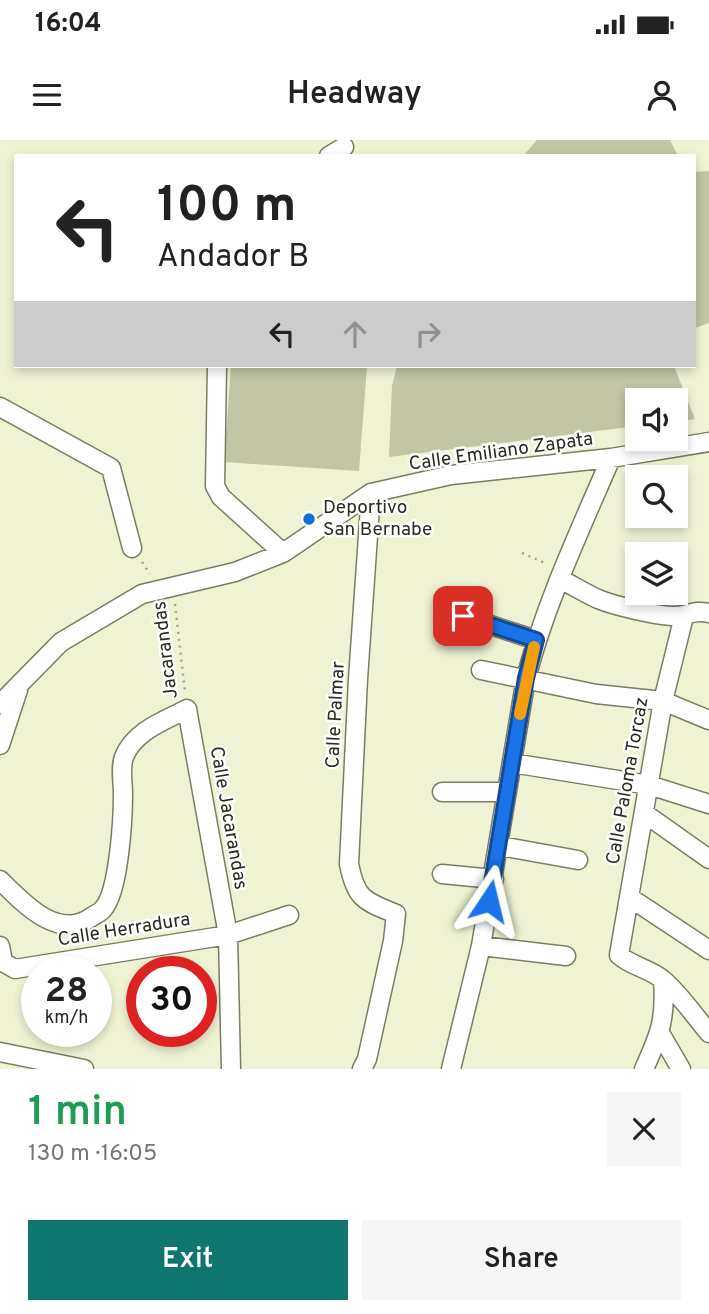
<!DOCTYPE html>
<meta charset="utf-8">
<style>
body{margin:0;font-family:Overpass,sans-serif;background:#f6f6f6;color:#222;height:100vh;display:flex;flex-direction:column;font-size:26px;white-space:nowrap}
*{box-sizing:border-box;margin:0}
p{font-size:23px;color:#767676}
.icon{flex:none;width:38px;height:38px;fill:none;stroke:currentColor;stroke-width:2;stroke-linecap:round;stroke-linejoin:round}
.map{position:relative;height:929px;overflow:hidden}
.side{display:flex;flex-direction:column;background:#fff;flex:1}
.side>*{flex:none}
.banner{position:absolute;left:14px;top:14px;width:682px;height:214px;border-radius:0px;box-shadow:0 4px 10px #0003;background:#fff;color:#222;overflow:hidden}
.buttons{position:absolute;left:625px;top:248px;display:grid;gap:14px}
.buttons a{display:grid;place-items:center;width:63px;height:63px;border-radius:0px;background:#fff;box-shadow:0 4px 10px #0003;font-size:35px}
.speed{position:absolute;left:21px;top:816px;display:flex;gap:14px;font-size:35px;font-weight:700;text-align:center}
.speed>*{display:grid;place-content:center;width:91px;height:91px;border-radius:50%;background:#fff;box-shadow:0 4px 10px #0003;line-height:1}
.speed small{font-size:18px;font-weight:400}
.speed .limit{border:10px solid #d22;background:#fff;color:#111}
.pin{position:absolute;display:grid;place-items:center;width:60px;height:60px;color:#fff;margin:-30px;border-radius:14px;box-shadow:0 4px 10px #0006}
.me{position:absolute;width:77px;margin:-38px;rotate:10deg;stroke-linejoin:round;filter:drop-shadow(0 0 5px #0008)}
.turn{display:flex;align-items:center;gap:24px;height:147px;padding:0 28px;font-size:32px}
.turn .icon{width:91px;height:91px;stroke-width:2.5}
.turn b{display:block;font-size:49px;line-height:60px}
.lanes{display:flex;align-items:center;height:66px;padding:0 28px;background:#0003;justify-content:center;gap:35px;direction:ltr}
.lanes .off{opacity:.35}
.round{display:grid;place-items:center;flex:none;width:74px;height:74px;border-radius:0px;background:#f6f6f6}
.headline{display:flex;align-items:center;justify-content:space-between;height:119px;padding:0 28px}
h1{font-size:42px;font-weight:600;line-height:52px;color:#1e9e55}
.button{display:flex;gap:14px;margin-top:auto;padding:14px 28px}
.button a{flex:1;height:80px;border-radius:0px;background:#0f766e;color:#fff;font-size:28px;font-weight:600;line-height:80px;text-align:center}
.button a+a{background:#f6f6f6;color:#222}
.status{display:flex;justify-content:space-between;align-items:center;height:49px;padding:0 35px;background:#fff;direction:ltr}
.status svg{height:19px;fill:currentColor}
header{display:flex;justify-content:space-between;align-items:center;height:91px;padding:0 28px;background:#fff;font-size:32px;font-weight:600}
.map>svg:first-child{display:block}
.green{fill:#c2c6a4}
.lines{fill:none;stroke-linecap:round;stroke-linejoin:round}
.minor-casing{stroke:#7a7d60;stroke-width:21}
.path{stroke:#a3a58d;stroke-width:2.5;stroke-dasharray:2 5;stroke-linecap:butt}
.minor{stroke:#fff;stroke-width:18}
.route-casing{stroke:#114b97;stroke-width:18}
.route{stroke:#1a73e8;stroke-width:12}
.slow{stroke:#f59e0b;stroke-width:12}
.poi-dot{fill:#0f70d9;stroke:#fff;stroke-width:2.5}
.labels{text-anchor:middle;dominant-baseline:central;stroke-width:5;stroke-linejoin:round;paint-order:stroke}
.street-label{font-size:19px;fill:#2a2b1f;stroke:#fff}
.poi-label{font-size:19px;fill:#2a2b1f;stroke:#fff;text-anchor:start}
</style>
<div class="status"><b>16:04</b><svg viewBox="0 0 49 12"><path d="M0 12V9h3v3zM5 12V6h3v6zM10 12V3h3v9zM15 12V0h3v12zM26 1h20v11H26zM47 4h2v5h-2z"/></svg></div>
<header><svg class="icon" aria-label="menu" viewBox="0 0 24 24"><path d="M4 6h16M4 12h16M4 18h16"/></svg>Headway<svg class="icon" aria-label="person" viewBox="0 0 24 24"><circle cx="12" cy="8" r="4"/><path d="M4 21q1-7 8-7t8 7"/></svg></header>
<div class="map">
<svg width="709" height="929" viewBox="0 0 709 929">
<rect width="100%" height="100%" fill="#f0f3d3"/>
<path class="green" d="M537,0H670L678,16H523Z
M709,31V183L695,188V32Z
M231,226H367L359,331L224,322Z
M397,226H674L695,279L676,282V261H637V286L389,317L392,246Z"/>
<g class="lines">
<g class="minor-casing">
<path id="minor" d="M329,16L344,7
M217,226L215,346L221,357L283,413
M0,267L111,328L132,408
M560,439C572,445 585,453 598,459C615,466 654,475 672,476C687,477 693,469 709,473
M463,476L536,500
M684,476L663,561L619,815C631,826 648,828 662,839C679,853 694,875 709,893
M481,530L596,554L663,561L709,580
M0,564L61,502L142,454L235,432L283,413L371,353L451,335L611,318L709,302
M0,605L18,550
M512,623L649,645L709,664
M442,652H507
M644,673L709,719
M500,706L578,720
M442,734L494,739
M0,740C23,763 57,800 90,778C94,775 100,773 103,769C119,752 123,678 123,654C123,643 120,627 124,617C134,591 164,581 187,569L228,795L231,929
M629,757L709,810
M0,806L3,822L15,829L228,795L289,775
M481,806L566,816
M660,893L681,929
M0,912L84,929
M362,929L367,919L393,801L396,774C365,761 356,760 349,724L358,539L371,353
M451,929L481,806L526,538C546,462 580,390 611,318
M644,929C660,894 666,879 663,840"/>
</g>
<path class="path" d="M522,413L547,424
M142,422L150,434
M175,464L185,552"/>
<use href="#minor" class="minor"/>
</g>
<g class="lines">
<g class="route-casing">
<path id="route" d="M463,476L536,500L526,538L489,761"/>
</g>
<use href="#route" class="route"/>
<path class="slow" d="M520,574L534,507"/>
</g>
<circle class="poi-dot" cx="309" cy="379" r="7"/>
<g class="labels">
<g class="street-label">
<text transform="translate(501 312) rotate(-8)">Calle Emiliano Zapata</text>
<text transform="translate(166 510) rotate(-97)">Jacarandas</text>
<text transform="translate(336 575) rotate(-87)">Calle Palmar</text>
<text transform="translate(628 641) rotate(-80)">Calle Paloma Torcaz</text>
<text transform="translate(228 678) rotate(80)">Calle Jacarandas</text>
<text transform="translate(124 790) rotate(-9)">Calle Herradura</text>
</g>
<g class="poi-label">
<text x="323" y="368">Deportivo<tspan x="323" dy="22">San Bernabe</tspan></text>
</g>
</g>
</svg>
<div class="buttons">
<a><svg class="icon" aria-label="sound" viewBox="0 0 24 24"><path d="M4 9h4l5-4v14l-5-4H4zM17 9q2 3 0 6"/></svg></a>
<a><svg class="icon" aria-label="search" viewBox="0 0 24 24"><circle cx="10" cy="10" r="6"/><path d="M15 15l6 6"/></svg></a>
<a><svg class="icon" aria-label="layers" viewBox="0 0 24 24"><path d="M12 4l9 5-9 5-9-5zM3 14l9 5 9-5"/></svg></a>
</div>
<div class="speed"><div>28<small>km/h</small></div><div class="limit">30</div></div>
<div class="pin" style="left:463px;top:476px;background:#d93025"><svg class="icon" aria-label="arrive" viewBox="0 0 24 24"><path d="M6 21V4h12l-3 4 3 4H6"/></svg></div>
<svg class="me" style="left:489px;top:761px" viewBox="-20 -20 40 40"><path d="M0-17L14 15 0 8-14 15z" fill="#1a73e8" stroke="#fff" stroke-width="4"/></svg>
<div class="banner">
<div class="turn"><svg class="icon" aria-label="left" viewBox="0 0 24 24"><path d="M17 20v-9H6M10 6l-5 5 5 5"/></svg><div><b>100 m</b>Andador B</div></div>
<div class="lanes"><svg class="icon" aria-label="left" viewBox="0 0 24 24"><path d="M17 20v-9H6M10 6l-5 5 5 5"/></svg><svg class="icon off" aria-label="ahead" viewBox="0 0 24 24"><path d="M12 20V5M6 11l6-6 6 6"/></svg><svg class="icon off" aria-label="right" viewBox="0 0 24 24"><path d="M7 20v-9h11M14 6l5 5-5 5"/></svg></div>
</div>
</div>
<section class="side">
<div class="headline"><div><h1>1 min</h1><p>130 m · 16:05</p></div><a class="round"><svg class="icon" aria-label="close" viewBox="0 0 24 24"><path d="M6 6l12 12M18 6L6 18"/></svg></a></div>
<div class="button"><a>Exit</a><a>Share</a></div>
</section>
